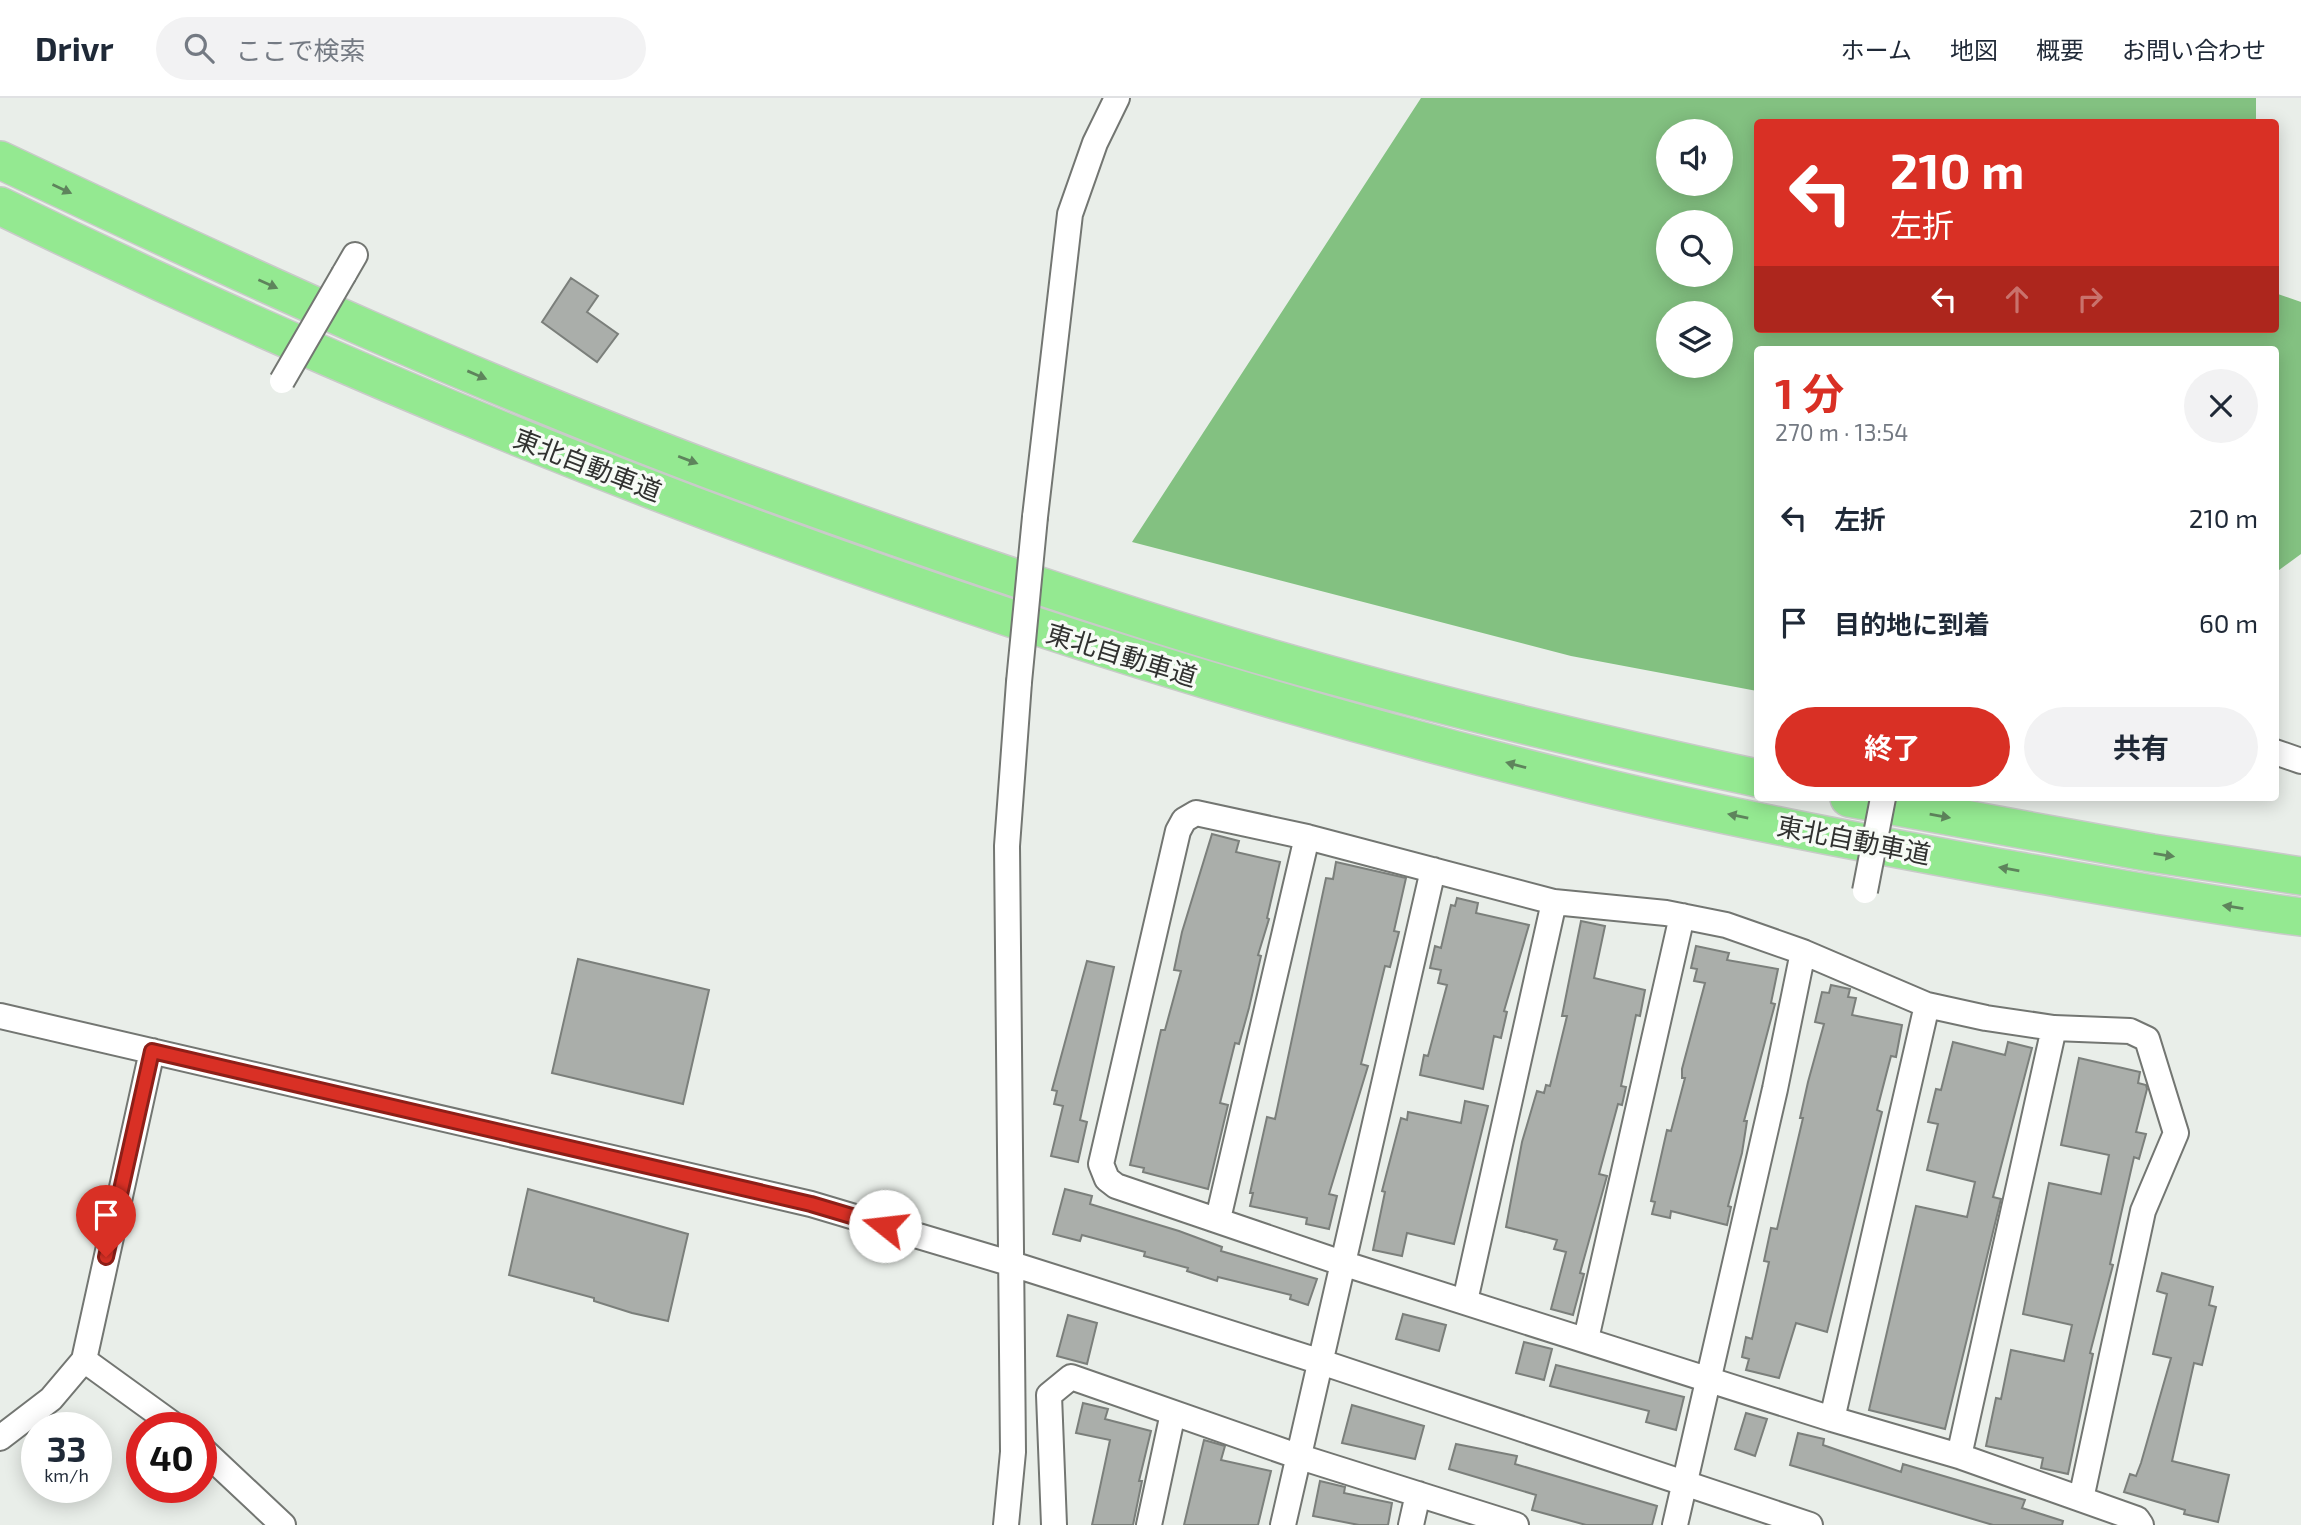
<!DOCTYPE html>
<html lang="ja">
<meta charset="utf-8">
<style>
body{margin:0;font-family:"Exo 2","Noto Sans JP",sans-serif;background:#f2f2f3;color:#1f2937;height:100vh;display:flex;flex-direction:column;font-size:26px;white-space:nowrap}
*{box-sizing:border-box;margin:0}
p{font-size:23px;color:#747a83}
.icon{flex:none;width:38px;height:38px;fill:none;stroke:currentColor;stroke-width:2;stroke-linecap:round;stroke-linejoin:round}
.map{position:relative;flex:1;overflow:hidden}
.side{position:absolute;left:1754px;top:248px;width:525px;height:455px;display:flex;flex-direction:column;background:#fff;border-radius:7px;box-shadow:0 4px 18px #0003}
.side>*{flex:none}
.banner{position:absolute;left:1754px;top:21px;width:525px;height:214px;border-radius:7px;box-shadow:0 4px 18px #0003;background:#d93025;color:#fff;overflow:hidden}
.buttons{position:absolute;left:1656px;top:21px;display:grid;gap:14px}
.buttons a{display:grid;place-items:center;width:77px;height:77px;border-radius:50%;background:#fff;box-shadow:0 4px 18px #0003;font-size:35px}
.speed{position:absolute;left:21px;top:1314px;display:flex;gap:14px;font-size:35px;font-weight:700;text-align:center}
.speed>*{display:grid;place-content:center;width:91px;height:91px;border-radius:50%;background:#fff;box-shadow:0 4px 18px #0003;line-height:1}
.speed small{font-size:18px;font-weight:400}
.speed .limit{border:10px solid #d22;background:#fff;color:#111}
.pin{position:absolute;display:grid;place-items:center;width:60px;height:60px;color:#fff;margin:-72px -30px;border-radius:50% 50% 50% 0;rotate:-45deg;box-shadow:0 0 7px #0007}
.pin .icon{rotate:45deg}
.me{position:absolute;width:77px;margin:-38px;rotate:286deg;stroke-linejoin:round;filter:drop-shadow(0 0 5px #0008)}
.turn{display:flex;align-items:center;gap:24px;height:147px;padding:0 21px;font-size:32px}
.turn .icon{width:91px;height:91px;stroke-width:2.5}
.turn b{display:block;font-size:49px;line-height:60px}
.lanes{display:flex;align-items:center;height:66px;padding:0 21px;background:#0003;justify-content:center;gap:35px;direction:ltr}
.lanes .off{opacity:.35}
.round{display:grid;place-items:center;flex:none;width:74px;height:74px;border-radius:37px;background:#f2f2f3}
.summary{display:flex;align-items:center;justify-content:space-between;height:119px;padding:0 21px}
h1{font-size:42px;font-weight:700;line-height:52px;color:#d93025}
.primary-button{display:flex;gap:14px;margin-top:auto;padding:14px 21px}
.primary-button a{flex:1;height:80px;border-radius:42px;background:#d93025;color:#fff;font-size:28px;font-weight:700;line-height:80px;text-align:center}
.primary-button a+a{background:#f2f2f3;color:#1f2937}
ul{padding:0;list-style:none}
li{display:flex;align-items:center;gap:21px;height:105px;padding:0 21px}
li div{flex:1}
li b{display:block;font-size:26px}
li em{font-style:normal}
header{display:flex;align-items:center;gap:42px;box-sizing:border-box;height:98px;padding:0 35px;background:#fff;border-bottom:2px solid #e0e1e3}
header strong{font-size:33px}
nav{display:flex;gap:38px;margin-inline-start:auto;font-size:24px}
.search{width:490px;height:63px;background:#f2f2f3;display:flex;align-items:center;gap:18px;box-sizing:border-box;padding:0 24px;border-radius:38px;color:#747a83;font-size:26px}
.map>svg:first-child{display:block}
.forest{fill:#83c181;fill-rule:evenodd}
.building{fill:#aaaeaa;stroke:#7b7f7b;stroke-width:2}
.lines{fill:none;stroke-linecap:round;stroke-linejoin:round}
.minor-casing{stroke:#737672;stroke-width:28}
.highway-casing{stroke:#c9cac9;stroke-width:40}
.minor{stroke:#fff;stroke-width:24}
.highway{stroke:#94e991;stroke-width:37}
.minor-bridge-casing{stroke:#737672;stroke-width:28;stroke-linecap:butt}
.minor-bridge{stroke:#fff;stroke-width:24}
.oneway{fill:#5e845c}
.route-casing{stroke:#8d1f18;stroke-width:18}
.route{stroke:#d93025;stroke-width:12}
.labels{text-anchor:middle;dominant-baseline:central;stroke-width:7;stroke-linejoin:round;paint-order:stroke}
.street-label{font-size:26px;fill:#313230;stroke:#f7fbf6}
</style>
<header>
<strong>Drivr</strong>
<div class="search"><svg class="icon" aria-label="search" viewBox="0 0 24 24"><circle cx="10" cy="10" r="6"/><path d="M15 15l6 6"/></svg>ここで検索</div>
<nav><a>ホーム</a><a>地図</a><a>概要</a><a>お問い合わせ</a></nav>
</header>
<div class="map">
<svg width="2301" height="1427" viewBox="0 0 2301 1427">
<rect width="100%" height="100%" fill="#e9eee9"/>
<path class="forest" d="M1421,0H2256V24H1757V231H2275V195L2301,204V456L2275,475V252H1757V593L1571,558L1132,444ZM1668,33H1720V86H1668ZM1668,124H1720V177H1668ZM1668,215H1720V268H1668Z"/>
<path class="building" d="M571,180L598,198L587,214L618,236L597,264L542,224Z
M1212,736L1239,743L1236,754L1280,764L1267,820L1269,821L1258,857L1261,858L1249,910L1239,946L1235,945L1220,1005L1228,1007L1208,1091L1143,1074L1144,1070L1130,1067L1161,932H1165L1181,873L1174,872L1182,834Z
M1336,764L1406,780L1394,833L1399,834L1390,869L1385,868L1361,966L1368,968L1329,1096L1337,1098L1329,1131L1306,1126L1307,1120L1250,1108L1253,1095H1250L1267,1019L1275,1021L1326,780L1333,781Z
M1457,800L1478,805L1476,815L1529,827L1504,913L1507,914L1501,940L1494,938L1483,991L1420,977L1424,957L1428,958L1447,887L1438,885L1441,872L1430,870L1435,848L1441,850L1451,807L1455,808Z
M1581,823L1605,828L1594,880L1645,892L1640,918L1636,917L1621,988L1626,989L1622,1007L1618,1006L1599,1076L1607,1078L1580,1175L1584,1176L1573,1217L1551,1211L1566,1154L1554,1151L1557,1142L1506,1129L1522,1044L1537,993L1544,995L1546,987L1550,988L1567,918H1562Z
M1696,848L1729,855L1727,862L1778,871L1771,905L1775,906L1744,1023H1747L1742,1055L1728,1108L1731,1109L1727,1127L1671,1113L1670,1120L1652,1116L1655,1104L1651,1103L1667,1032L1671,1033L1685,980H1682V971L1705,885L1694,883L1697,871L1691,870Z
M578,861L709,892L683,1006L552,975Z
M1087,863L1114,869L1080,1022L1087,1024L1078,1064L1051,1058L1063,1008L1054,1006L1057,993L1052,992Z
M1831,887L1850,891L1848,899L1856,900L1852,917L1902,927L1896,959L1891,958L1877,1012L1882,1014L1827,1234L1796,1225L1779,1280L1746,1272L1749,1261L1742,1259L1746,1239L1752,1241L1769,1164L1764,1163L1771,1130L1777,1131L1803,1020H1800L1808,984L1824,926L1815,924L1822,894L1829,895Z
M1953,944L2005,957L2008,944L2032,950L1993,1099L2001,1101L1945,1331L1869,1312L1916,1108L1967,1119L1975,1084L1927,1072L1938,1026L1928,1024L1936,991L1941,992Z
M2079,960L2140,974L2138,985L2146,987L2147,991L2136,1034L2146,1036L2139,1061L2134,1059L2121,1116L2110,1166L2113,1167L2090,1255L2093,1256L2068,1376L2041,1370L2043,1360L1986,1348L1996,1300L2001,1301L2011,1252L2064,1263L2072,1227L2023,1216L2049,1085L2101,1096L2109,1057L2061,1047Z
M1465,1003L1488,1008L1454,1146L1407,1135L1402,1158L1373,1152L1385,1094L1382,1093L1401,1020L1407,1022L1408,1014L1461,1025Z
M528,1091L688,1136L668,1223L632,1215L594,1203V1200L509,1177Z
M1065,1091L1092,1098L1090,1106L1179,1133L1222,1149L1221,1153L1317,1181L1308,1207L1290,1201L1291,1197L1218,1179L1217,1183L1187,1173L1188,1170L1144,1158L1145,1154L1082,1137L1080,1143L1053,1136Z
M2162,1175L2213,1189L2209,1207L2216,1209L2202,1267L2194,1265L2172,1363L2229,1377L2218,1424L2184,1416L2185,1412L2124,1394L2130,1376L2136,1378L2141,1365L2171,1260L2153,1256L2167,1196L2157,1193Z
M1403,1216L1446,1227L1439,1253L1396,1241Z
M1068,1217L1097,1225L1087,1266L1057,1258Z
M1524,1244L1552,1251L1544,1282L1516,1275Z
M1556,1267L1684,1299L1676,1332L1646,1324L1649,1313L1550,1288Z
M1083,1305L1108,1311L1105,1321L1151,1333L1139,1383H1142L1133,1427H1092L1110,1342L1076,1335Z
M1352,1307L1424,1328L1415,1361L1342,1345Z
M1746,1315L1767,1321L1755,1358L1735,1351Z
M1798,1335L1824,1341L1823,1347L1901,1374L1903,1366L2025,1402L2022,1410L2063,1423L2062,1427H1993L1790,1367Z
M1204,1342L1225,1348L1221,1362L1271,1373L1258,1427H1184Z
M1456,1346L1517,1358L1515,1366L1657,1408L1652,1427H1586L1532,1412L1536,1397L1449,1371Z
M1320,1383L1345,1389L1344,1395L1392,1405L1388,1427H1359L1313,1418Z"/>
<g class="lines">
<g class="minor-casing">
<path id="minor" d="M344,176L355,157
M1035,419L1070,116L1095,45L1117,0
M2275,654L2301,663
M0,918L811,1106L1009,1165L1318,1263L1810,1427
M1218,1121L1307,739
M1465,1203L1554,804
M1586,1241L1682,818
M84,1262L178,1330
M1832,1321L1927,907
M0,1340L51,1301L84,1262L152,953
M201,1350L283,1427
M1959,1358L2054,930
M2081,1401L2143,1113L2176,1035L2147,941L2130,933L2054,930L1986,920L1927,907L1803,854L1726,827L1666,815L1554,804L1307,739L1196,715L1184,722L1178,733L1101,1066L1107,1081L1116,1088L1342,1165L1832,1321L1959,1358L2137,1421L2141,1427
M1006,1427L1013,1354L1007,748L1019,584
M1054,1427L1049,1297L1071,1279L1297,1358L1516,1427
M1149,1427L1173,1315
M1283,1427L1433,772
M1411,1427L1418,1396
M1675,1427L1775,991L1803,854"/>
</g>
<g class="highway-casing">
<path id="highway" d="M0,62C243,177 488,290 740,383C910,445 1082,505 1256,556C1421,604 1589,644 1757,680
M0,108C503,353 1030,548 1573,682C1714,717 1858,744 2001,770C2101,787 2201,806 2301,819
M1849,700L2152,755L2301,778"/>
</g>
<use href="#minor" class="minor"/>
<use href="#highway" class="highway"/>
<g class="minor-bridge-casing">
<path id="minor-bridge" d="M282,283L344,176
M1019,584L1035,419
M1865,793L1883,700"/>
</g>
<use href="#minor-bridge" class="minor-bridge"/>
</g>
<defs><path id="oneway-solid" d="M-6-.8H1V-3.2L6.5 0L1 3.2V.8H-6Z" transform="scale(1.75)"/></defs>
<g class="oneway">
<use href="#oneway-solid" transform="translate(62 91) rotate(25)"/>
<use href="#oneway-solid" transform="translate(268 186) rotate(24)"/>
<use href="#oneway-solid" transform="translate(477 277) rotate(23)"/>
<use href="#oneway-solid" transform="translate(688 362) rotate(21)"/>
<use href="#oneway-solid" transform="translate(1516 667) rotate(-165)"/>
<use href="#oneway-solid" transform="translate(1738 718) rotate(-168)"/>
<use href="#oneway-solid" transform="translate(1940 718) rotate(10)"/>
<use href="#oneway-solid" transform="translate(2164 757) rotate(9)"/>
<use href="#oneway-solid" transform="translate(2009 771) rotate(-170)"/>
<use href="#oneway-solid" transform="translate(2233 809) rotate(-171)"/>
</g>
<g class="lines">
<g class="route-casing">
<path id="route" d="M106,1159L152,953L811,1106L885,1128"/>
</g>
<use href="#route" class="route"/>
</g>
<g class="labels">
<g class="street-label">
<text transform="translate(588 366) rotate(21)">東北自動車道</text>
<text transform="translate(1122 556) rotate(17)">東北自動車道</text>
<text transform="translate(1854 741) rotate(11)">東北自動車道</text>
</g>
</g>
</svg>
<div class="buttons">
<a><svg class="icon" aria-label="sound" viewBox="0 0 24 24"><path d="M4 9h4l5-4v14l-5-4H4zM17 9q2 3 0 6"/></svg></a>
<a><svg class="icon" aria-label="search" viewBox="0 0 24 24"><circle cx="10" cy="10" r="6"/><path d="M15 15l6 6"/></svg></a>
<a><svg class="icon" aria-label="layers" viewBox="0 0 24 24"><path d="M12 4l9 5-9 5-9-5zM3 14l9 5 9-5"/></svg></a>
</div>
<div class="speed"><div>33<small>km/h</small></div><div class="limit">40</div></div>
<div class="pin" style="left:106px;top:1159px;background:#d93025"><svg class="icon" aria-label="arrive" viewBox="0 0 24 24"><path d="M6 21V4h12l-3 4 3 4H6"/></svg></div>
<svg class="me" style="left:885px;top:1128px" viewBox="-20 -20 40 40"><circle r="19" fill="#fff"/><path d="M0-13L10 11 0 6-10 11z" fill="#d93025"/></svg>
<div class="banner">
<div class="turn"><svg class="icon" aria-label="left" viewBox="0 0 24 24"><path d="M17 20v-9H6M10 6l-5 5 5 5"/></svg><div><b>210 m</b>左折</div></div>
<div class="lanes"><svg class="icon" aria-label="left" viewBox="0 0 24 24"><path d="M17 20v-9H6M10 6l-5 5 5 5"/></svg><svg class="icon off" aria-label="ahead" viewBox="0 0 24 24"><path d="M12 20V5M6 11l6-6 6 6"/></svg><svg class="icon off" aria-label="right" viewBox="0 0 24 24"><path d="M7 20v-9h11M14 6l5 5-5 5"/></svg></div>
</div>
<section class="side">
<div class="summary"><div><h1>1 分</h1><p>270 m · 13:54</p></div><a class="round"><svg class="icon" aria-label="close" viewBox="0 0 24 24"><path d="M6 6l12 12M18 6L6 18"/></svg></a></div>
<ul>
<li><svg class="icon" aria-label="left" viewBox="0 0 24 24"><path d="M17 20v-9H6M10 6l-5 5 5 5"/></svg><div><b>左折</b></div><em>210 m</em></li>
<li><svg class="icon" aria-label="arrive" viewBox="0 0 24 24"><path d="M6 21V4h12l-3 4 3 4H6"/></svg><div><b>目的地に到着</b></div><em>60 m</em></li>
</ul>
<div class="primary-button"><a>終了</a><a>共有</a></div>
</section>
</div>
